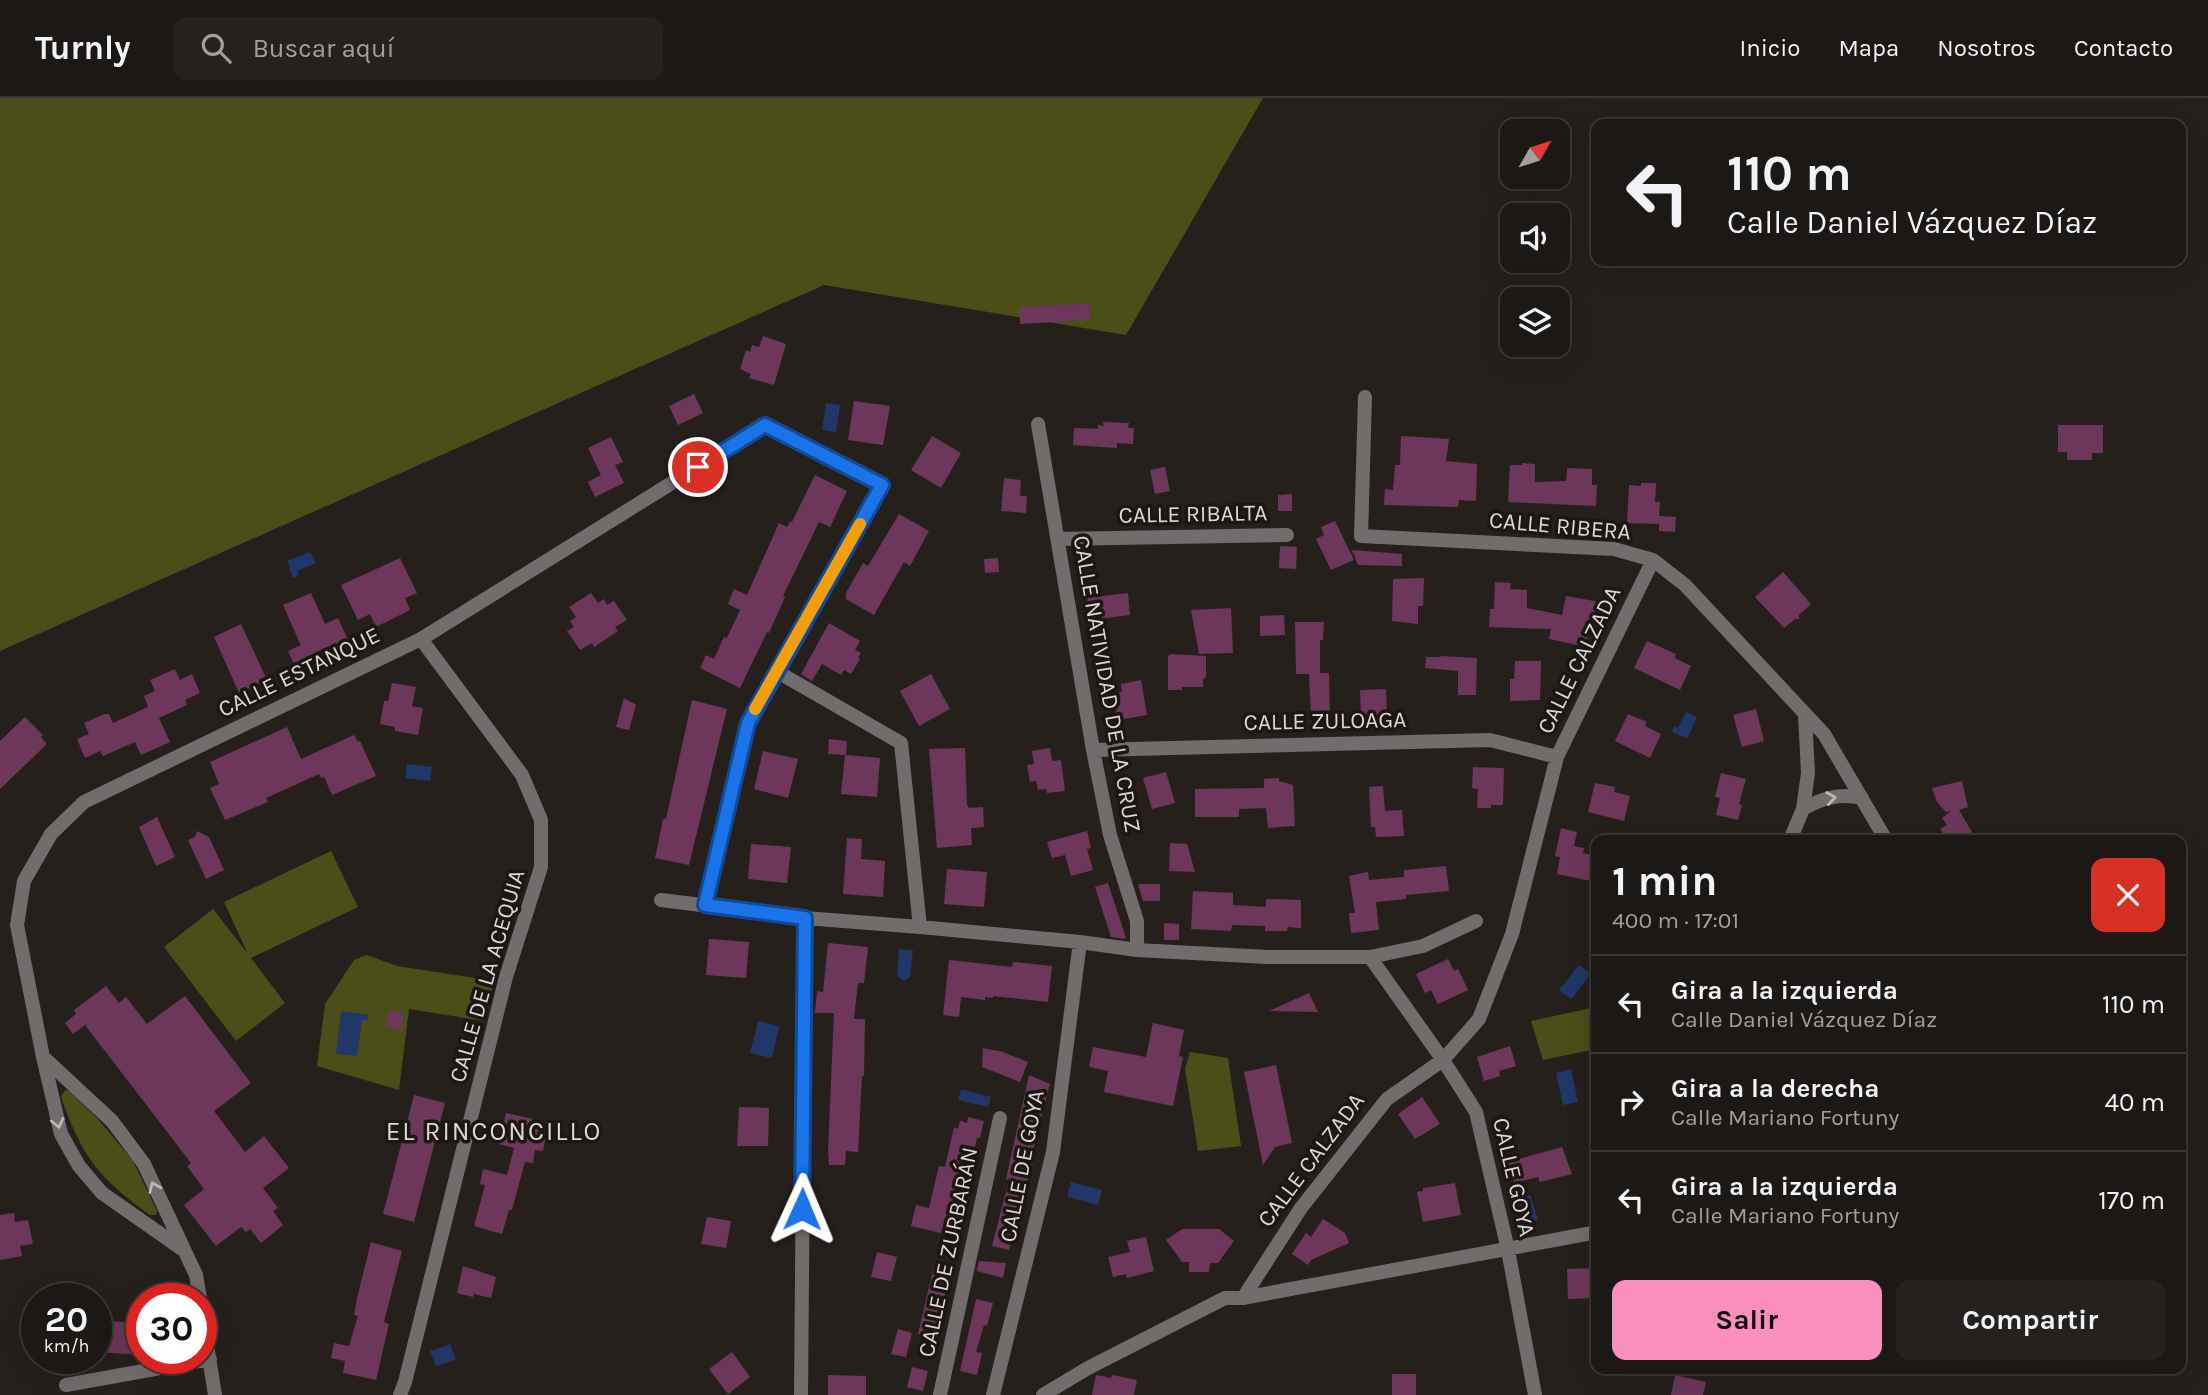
<!DOCTYPE html>
<html lang="es">
<meta charset="utf-8">
<style>
body{margin:0;font-family:Karla,sans-serif;background:#25211f;color:#f1f3f6;height:100vh;display:flex;flex-direction:column;font-size:26px;white-space:nowrap}
*{box-sizing:border-box;margin:0}
p{font-size:23px;color:#a0a0a1}
.icon{flex:none;width:38px;height:38px;fill:none;stroke:currentColor;stroke-width:2;stroke-linecap:round;stroke-linejoin:round}
.map{position:relative;flex:1;overflow:hidden}
.sheet{position:absolute;left:1591px;top:737px;width:595px;height:539px;display:flex;flex-direction:column;background:#1c1816;border-radius:14px;box-shadow:0 7px 28px #0002,0 0 0 2px #3a3735}
.sheet>*{flex:none}
.hud{position:absolute;left:1591px;top:21px;width:595px;height:147px;border-radius:14px;box-shadow:0 7px 28px #0002,0 0 0 2px #3a3735;background:#1c1816;color:#f1f3f6;overflow:hidden}
.needle{width:46px;rotate:51deg}
.buttons{position:absolute;left:1500px;top:21px;display:grid;gap:14px}
.buttons a{display:grid;place-items:center;width:70px;height:70px;border-radius:14px;background:#1c1816;box-shadow:0 7px 28px #0002,0 0 0 2px #3a3735;font-size:35px}
.speed{position:absolute;left:21px;top:1185px;display:flex;gap:14px;font-size:35px;font-weight:700;text-align:center}
.speed>*{display:grid;place-content:center;width:91px;height:91px;border-radius:50%;background:#1c1816;box-shadow:0 7px 28px #0002,0 0 0 2px #3a3735;line-height:1}
.speed small{font-size:18px;font-weight:400}
.speed .limit{border:10px solid #d22;background:#fff;color:#111}
.pin{position:absolute;display:grid;place-items:center;width:60px;height:60px;color:#fff;margin:-30px;border:4px solid #fff;border-radius:50%;box-shadow:0 2px 7px #0007}
.me{position:absolute;width:77px;margin:-38px;rotate:1deg;stroke-linejoin:round;filter:drop-shadow(0 0 5px #0008)}
.turn{display:flex;align-items:center;gap:24px;height:147px;padding:0 21px;font-size:32px}
.turn .icon{width:91px;height:91px;stroke-width:2.5}
.turn b{display:block;font-size:49px;line-height:60px}
.round{display:grid;place-items:center;flex:none;width:74px;height:74px;border-radius:14px;background:#25211f}
.summary{display:flex;align-items:center;justify-content:space-between;height:119px;padding:0 21px}
h1{font-size:42px;font-weight:700;line-height:52px}
.action{display:flex;gap:14px;margin-top:auto;padding:14px 21px}
.action a{flex:1;height:80px;border-radius:14px;background:#fd8ec0;color:#111;font-size:28px;font-weight:700;line-height:80px;text-align:center}
.action a+a{background:#25211f;color:#f1f3f6}
ul{padding:0;list-style:none}
li{display:flex;align-items:center;gap:21px;height:98px;padding:0 21px;border-top:2px solid #3a3735}
li div{flex:1}
li b{display:block;font-size:26px}
li em{font-style:normal}
header{display:flex;align-items:center;gap:42px;box-sizing:border-box;height:98px;padding:0 35px;background:#1c1816;border-bottom:2px solid #3a3735}
header strong{font-size:33px}
nav{display:flex;gap:38px;margin-inline-start:auto;font-size:24px}
.search{width:490px;height:63px;background:#25211f;display:flex;align-items:center;gap:18px;box-sizing:border-box;padding:0 24px;border-radius:14px;color:#a0a0a1;font-size:26px}
.map>svg:first-child{display:block}
.green{fill:#4c4e17}
.water{fill:#203768}
.building{fill:#6d375b}
.lines{fill:none;stroke-linecap:round;stroke-linejoin:round}
.street{stroke:#716d6d;stroke-width:14}
.oneway{stroke:#bdb8b6}
.route-casing{stroke:#114b97;stroke-width:18}
.route{stroke:#1a73e8;stroke-width:12}
.slow{stroke:#f59e0b;stroke-width:12}
.labels{text-anchor:middle;dominant-baseline:central;stroke-width:7;stroke-linejoin:round;paint-order:stroke}
.street-label{font-size:23px;fill:#ddd8d6;stroke:#1d1714}
.quarter-label{font-size:26px;letter-spacing:2px;fill:#ddd8d6;stroke:#1d1714}
</style>
<header>
<strong>Turnly</strong>
<div class="search"><svg class="icon" aria-label="search" viewBox="0 0 24 24"><circle cx="10" cy="10" r="6"/><path d="M15 15l6 6"/></svg>Buscar aquí</div>
<nav><a>Inicio</a><a>Mapa</a><a>Nosotros</a><a>Contacto</a></nav>
</header>
<div class="map">
<svg width="2208" height="1297" viewBox="0 0 2208 1297">
<rect width="100%" height="100%" fill="#26201d"/>
<path class="green" d="M0,0H1263L1126,237L824,187L0,553Z
M331,753L358,809L251,860L285,905L236,943L164,849L213,811L248,856L224,804Z
M367,857L397,868L494,883L484,923L409,911L399,992L317,968L325,906L354,862Z
M1596,909V951L1543,962L1531,923Z
M1190,954L1228,960L1241,1048L1198,1053L1185,971Z
M65,992L69,993L97,1020L133,1063L157,1113L156,1117H150C99,1080 82,1059 61,999Z"/>
<path class="water" d="M826,305L840,307L836,334L822,332Z
M310,454L316,465L299,472L297,479L293,480L287,463Z
M1686,614L1697,619L1687,641L1672,634L1674,628L1678,630Z
M407,666L432,669L430,683L405,680Z
M899,851L913,852L910,879L904,883L897,878Z
M1579,867L1591,876L1571,901L1559,892Z
M341,913L369,917L368,922H362L357,958L336,956Z
M758,923L779,928L772,960L750,955Z
M1571,971L1578,1004L1563,1007L1556,975Z
M961,991L991,999L988,1009L958,1002Z
M1071,1084L1102,1092L1098,1107L1067,1099Z
M1530,1097L1538,1122L1526,1126L1518,1101Z
M450,1246L456,1262L436,1268L430,1253Z"/>
<path class="building" d="M1089,206L1090,222L1020,226L1019,209Z
M763,238L786,246L774,287L749,280L751,276L740,271L746,252L750,254L752,247L759,249Z
M694,296L703,315L678,327L669,308Z
M854,303L890,308L883,347L848,342Z
M1103,324L1129,325L1128,330H1134L1133,346L1117,345V350L1073,347L1074,330L1098,331V327L1104,328Z
M2058,327H2103V355H2092V362H2067V354H2058Z
M932,338L961,355L941,390L911,372Z
M1401,338L1449,341L1446,363L1477,366L1476,403L1459,402L1458,409L1384,407L1385,391L1393,392L1395,367H1400Z
M611,339L623,364L615,367L624,385L595,399L588,384L601,377L588,350Z
M1522,365L1535,366V384L1566,383L1567,370L1592,371V387H1597L1596,408L1508,404L1510,367H1522Z
M1165,369L1170,393L1155,396L1150,372Z
M815,377L847,393L830,429L819,424L783,498L785,499L769,535L767,534L740,590L700,570L706,557L714,561L724,539L727,540L740,512L728,506L734,491L747,497L779,425L787,429L790,423L792,424Z
M1004,380L1021,382L1020,398H1027L1026,415L1001,413Z
M1641,385H1656L1655,404H1660L1659,418L1676,419L1675,434L1659,433V426L1627,425L1629,387L1641,388Z
M1292,396V413H1278V397Z
M899,416L929,433L910,468L904,464L874,517L846,501V495L863,465L868,468Z
M1335,423L1354,462L1331,472L1316,441L1324,437L1321,429Z
M1280,448L1297,449L1296,471L1279,470Z
M1352,452L1402,456V468L1358,467Z
M400,460L417,495L405,500L410,512L376,529L370,516L358,522L341,487Z
M998,460L999,474L985,475L984,461Z
M1783,474L1811,506L1799,517V521H1795L1784,530L1755,499Z
M1424,480L1423,508H1418V526L1392,523L1393,481Z
M1495,484L1511,485L1510,491L1527,492V510L1562,517L1566,498L1600,504L1595,532L1589,531L1586,549L1549,541L1551,531L1489,529L1490,511H1494Z
M311,495L325,526L338,520L349,544L335,550L334,546L306,559L283,507Z
M591,495L598,505L604,501L607,507L614,503L627,522L615,529L618,533L594,549L592,545L580,552L567,533L574,529L570,523L576,519L569,509Z
M1128,495L1130,517L1090,522L1087,500Z
M1231,510L1233,555L1199,556L1191,512Z
M1284,517L1285,537L1260,538V518Z
M1295,524H1324L1323,542H1320V575H1329L1330,618H1311L1309,576H1296Z
M829,525L860,543L855,552L861,555L858,560L860,561L851,576L844,572L841,577L822,566L812,583L801,576Z
M241,526L267,582L239,595L214,539Z
M1647,543L1676,556L1675,560L1691,568L1680,592L1634,570Z
M301,547L308,562L295,568L288,553Z
M1171,556L1206,558V579L1203,581V589H1182V592H1168V558Z
M1440,558L1477,560L1476,597H1458V573L1425,570L1426,559H1440Z
M1515,563H1541L1540,602L1510,603V581H1514Z
M175,571L180,582L192,576L200,595L185,602L187,607L159,620L170,644L141,657L135,644L103,658L100,653L85,660L77,641L89,636L84,625L104,616H109L113,625L148,609L144,598L155,593L150,582Z
M931,576L950,611L919,628L900,593Z
M1141,582L1147,617L1118,622L1113,596L1122,594L1121,586Z
M392,585L416,589L412,608L423,610L418,637L395,633V629L380,626L384,603H388Z
M1386,591L1387,618L1361,619L1360,592Z
M624,600L636,607L629,632L616,629Z
M692,602L727,611L689,767L655,760L663,721H666Z
M1756,611L1764,643L1742,649L1733,617Z
M1628,616L1647,624L1645,628L1661,636L1650,660L1615,643Z
M25,619L43,637L41,639L47,646L0,691V643Z
M287,629L301,661L354,637L358,644L360,643L376,678L332,697L324,679L321,680L319,676L266,700L268,704L225,722L210,690L219,686L210,664Z
M829,641L847,643L846,657L880,660L877,699L841,696L845,657L828,656Z
M965,650L967,707L969,710L983,709L984,729L971,730L972,747L937,750L929,651Z
M1050,650L1052,663L1061,662L1065,693L1047,695L1046,691L1038,692L1036,683L1030,684L1027,667L1034,666L1032,653Z
M763,653L798,661L788,700L754,691Z
M1473,669L1504,670L1503,707H1491V710H1477L1478,691L1472,690Z
M1166,674L1175,705L1152,711L1143,680Z
M1721,675L1746,681L1739,706L1742,707L1738,722L1716,717L1720,700L1715,699Z
M1279,680V683L1293,687L1295,728L1268,730L1266,710L1239,711V719H1195V691L1264,690V681Z
M1962,683L1968,709L1959,712L1972,734L1958,742H1947L1940,731L1947,727L1942,720L1951,713L1946,714L1937,704L1932,690Z
M1595,685L1615,689L1614,694L1630,698L1624,723L1588,714Z
M1383,688L1385,713L1402,712L1404,738L1376,739L1375,729H1371L1369,689Z
M157,719L175,759L156,768L139,729Z
M1561,730L1577,734L1574,748L1584,750L1583,755L1596,758V784L1557,776L1560,759L1555,758Z
M197,733L209,739L224,772L206,781L188,742L195,739Z
M1087,733L1091,750L1087,751L1093,772L1071,778L1065,757L1052,760L1047,744Z
M847,740L862,741L861,761L885,763L883,799L843,796Z
M1170,745L1187,746L1195,774L1169,773Z
M751,746L791,749L787,785L748,781Z
M1446,768L1449,793L1406,797V801L1376,804L1379,832L1351,835L1349,815H1355L1349,778L1368,774L1369,782L1404,779V772Z
M947,771L987,774L984,809L944,806Z
M1108,785L1126,840L1124,841L1111,839L1095,789Z
M1138,786H1160V803H1143Z
M1193,793L1233,795V807L1266,809V801L1301,802V830L1288,829L1287,833H1265V828L1232,827L1231,833L1191,831Z
M1164,825L1179,826V842H1164Z
M709,841L749,844L746,880L706,877Z
M828,845L868,849L864,885H858L854,921H865L864,978H862L858,1054L846,1053L845,1067H829L828,1053L834,915H815L817,893L823,894Z
M1448,861L1454,873L1458,871L1468,892L1438,906L1431,892L1425,895L1416,876Z
M949,862L1012,869L1013,864L1052,868L1048,904L993,898V900L985,899V902L961,899L959,919L943,917Z
M106,888L119,905L126,899L147,926L185,898L251,985L214,1013L245,1054L264,1038L289,1070L263,1090L278,1110L273,1113L283,1127L261,1145L250,1131L246,1134L241,1129L216,1148L184,1107L204,1091L187,1068L191,1065L85,927L73,936L65,925L76,916L74,912Z
M1309,895L1318,914L1269,913Z
M388,913L404,915L402,932L386,929Z
M1153,925L1184,932L1179,958L1183,959L1173,1008L1104,994L1108,973L1089,969L1093,949L1146,959Z
M1510,948L1516,968L1499,973L1500,978L1484,983L1477,959Z
M983,950L1003,954L1028,964L1020,984L982,969Z
M1276,967L1292,1045L1275,1049L1263,1067L1244,974Z
M1029,977L1050,986L1030,1064H1033L1016,1118L1019,1119L1009,1152L992,1148L1009,1082L1006,1081Z
M414,997L445,1005L414,1124L383,1116Z
M1422,999L1440,1026L1415,1041L1398,1016Z
M739,1009L769,1010L768,1048H737Z
M506,1015L533,1021L531,1030L547,1033L543,1053L535,1052L533,1065L525,1064L512,1112H509L502,1136L474,1128L485,1087L480,1086L483,1071L507,1077L514,1050L499,1046Z
M968,1019L984,1023L980,1040H977L969,1075L974,1076L969,1098H966L957,1139L911,1128L916,1107L929,1110L939,1068L945,1069L954,1029L958,1031L960,1023L967,1025Z
M1562,1049L1572,1076L1540,1084L1538,1079L1514,1085L1508,1064Z
M1455,1085L1461,1117L1423,1124L1417,1094L1423,1093V1090Z
M14,1115L15,1124L28,1122L33,1146L20,1148L22,1158L0,1162V1117Z
M707,1119L731,1123L726,1150L701,1146Z
M1323,1121L1345,1135L1349,1145L1311,1162L1308,1167L1292,1156L1306,1135L1311,1139Z
M1182,1131H1219L1234,1143L1218,1165H1210L1209,1174H1189V1164H1182L1166,1142Z
M1146,1139L1154,1173L1127,1180L1126,1176L1113,1179L1108,1159L1130,1154L1127,1143Z
M371,1144L402,1153L384,1224L389,1226L376,1282L343,1275L345,1263L331,1260L334,1245L349,1248L358,1218L354,1217L357,1200Z
M877,1154L897,1159L891,1183L871,1179Z
M979,1163L1006,1165L1003,1180L977,1173Z
M463,1168L496,1179L491,1200L474,1196L473,1199L457,1195Z
M934,1168L951,1172L934,1240L918,1236Z
M1596,1170V1200L1568,1201L1567,1171Z
M976,1201L993,1205L987,1228L984,1227L976,1254L982,1255L977,1277L960,1273Z
M106,1223L142,1225V1257L96,1254V1231L105,1232Z
M898,1231L912,1235L906,1259L891,1256Z
M732,1254L750,1279L728,1296L709,1271Z
M912,1269L928,1273L923,1293L907,1289Z
M1392,1276H1416V1297H1392Z
M828,1277L866,1278V1297H828Z
M1096,1277L1111,1280L1112,1277L1137,1282L1134,1297H1092Z
M1675,1277L1706,1284L1703,1297H1671Z"/>
<g class="lines">
<path class="street" d="M1365,299L1361,438L1614,451L1653,462L1685,487L1824,636L1886,742
M1038,326L1093,652L1110,737L1137,823V852
M1058,441L1287,437
M776,573L901,645L920,829
M1093,652L1490,642L1557,659
M1803,711C1822,700 1840,695 1862,700
M1790,742L1803,711L1808,675L1805,617
M661,802L805,820L920,829L1080,844L1137,852L1268,859H1370L1443,962L1476,1014L1508,1152L1535,1297
M1370,859L1423,848L1476,823
M43,959L112,1023L144,1066L196,1177L200,1200
M182,1151L102,1095L79,1068L61,1036L43,959L17,827L24,783L51,736L84,704L421,541L765,327L882,387L748,625L705,807
M1243,1200L1592,1135L1596,1132
M201,1210L215,1297
M66,1287L210,1261
M400,1297L405,1284L506,879L541,769V722L522,677L421,541
M801,1297L805,820
M940,1297L1000,1020
M993,1297L1053,1054L1080,844
M1043,1297L1088,1270L1225,1200H1243L1301,1110L1387,1001L1443,962L1479,921L1512,836L1557,659L1653,462"/>
</g>
<defs><path id="oneway-chevron" d="M-2-3.5L2.5 0L-2 3.5" fill="none" stroke-width="1.6" stroke-linecap="round" stroke-linejoin="round" transform="scale(1.75)"/></defs>
<g class="oneway">
<use href="#oneway-chevron" transform="translate(1831 700) rotate(-8)"/>
<use href="#oneway-chevron" transform="translate(58 1025) rotate(77)"/>
<use href="#oneway-chevron" transform="translate(154 1089) rotate(-114)"/>
</g>
<g class="lines">
<g class="route-casing">
<path id="route" d="M698,369L765,327L882,387L748,625L705,807L805,820L802,1111"/>
</g>
<use href="#route" class="route"/>
<path class="slow" d="M755,611L860,426"/>
</g>
<g class="labels">
<g class="street-label">
<text transform="translate(1193 416) rotate(-1)">CALLE RIBALTA</text>
<text transform="translate(1560 428) rotate(5)">CALLE RIBERA</text>
<text transform="translate(1579 562) rotate(-64)">CALLE CALZADA</text>
<text transform="translate(299 574) rotate(-26)">CALLE ESTANQUE</text>
<text transform="translate(1107 586) rotate(80)">CALLE NATIVIDAD DE LA CRUZ</text>
<text transform="translate(1325 623) rotate(-1)">CALLE ZULOAGA</text>
<text transform="translate(487 878) rotate(-74)">CALLE DE LA ACEQUIA</text>
<text transform="translate(1311 1062) rotate(-53)">CALLE CALZADA</text>
<text transform="translate(1022 1068) rotate(-79)">CALLE DE GOYA</text>
<text transform="translate(1514 1079) rotate(77)">CALLE GOYA</text>
<text transform="translate(948 1154) rotate(-78)">CALLE DE ZURBARÁN</text>
</g>
<g class="quarter-label">
<text x="494" y="1033">EL RINCONCILLO</text>
</g>
</g>
</svg>
<div class="buttons">
<a><svg class="needle" viewBox="-14 -14 28 28"><path d="M0-13l5 13h-10z" fill="#e53935"/><path d="M0 13l5-13h-10z" fill="#a0a0a1"/></svg></a>
<a><svg class="icon" aria-label="sound" viewBox="0 0 24 24"><path d="M4 9h4l5-4v14l-5-4H4zM17 9q2 3 0 6"/></svg></a>
<a><svg class="icon" aria-label="layers" viewBox="0 0 24 24"><path d="M12 4l9 5-9 5-9-5zM3 14l9 5 9-5"/></svg></a>
</div>
<div class="speed"><div>20<small>km/h</small></div><div class="limit">30</div></div>
<div class="pin" style="left:698px;top:369px;background:#d93025"><svg class="icon" aria-label="arrive" viewBox="0 0 24 24"><path d="M6 21V4h12l-3 4 3 4H6"/></svg></div>
<svg class="me" style="left:802px;top:1111px" viewBox="-20 -20 40 40"><path d="M0-17L14 15 0 8-14 15z" fill="#1a73e8" stroke="#fff" stroke-width="4"/></svg>
<div class="hud">
<div class="turn"><svg class="icon" aria-label="left" viewBox="0 0 24 24"><path d="M17 20v-9H6M10 6l-5 5 5 5"/></svg><div><b>110 m</b>Calle Daniel Vázquez Díaz</div></div>
</div>
<section class="sheet">
<div class="summary"><div><h1>1 min</h1><p>400 m · 17:01</p></div><a class="round" style="background:#d93025;color:#fff"><svg class="icon" aria-label="close" viewBox="0 0 24 24"><path d="M6 6l12 12M18 6L6 18"/></svg></a></div>
<ul>
<li><svg class="icon" aria-label="left" viewBox="0 0 24 24"><path d="M17 20v-9H6M10 6l-5 5 5 5"/></svg><div><b>Gira a la izquierda</b><p>Calle Daniel Vázquez Díaz</p></div><em>110 m</em></li>
<li><svg class="icon" aria-label="right" viewBox="0 0 24 24"><path d="M7 20v-9h11M14 6l5 5-5 5"/></svg><div><b>Gira a la derecha</b><p>Calle Mariano Fortuny</p></div><em>40 m</em></li>
<li><svg class="icon" aria-label="left" viewBox="0 0 24 24"><path d="M17 20v-9H6M10 6l-5 5 5 5"/></svg><div><b>Gira a la izquierda</b><p>Calle Mariano Fortuny</p></div><em>170 m</em></li>
</ul>
<div class="action"><a>Salir</a><a>Compartir</a></div>
</section>
</div>
